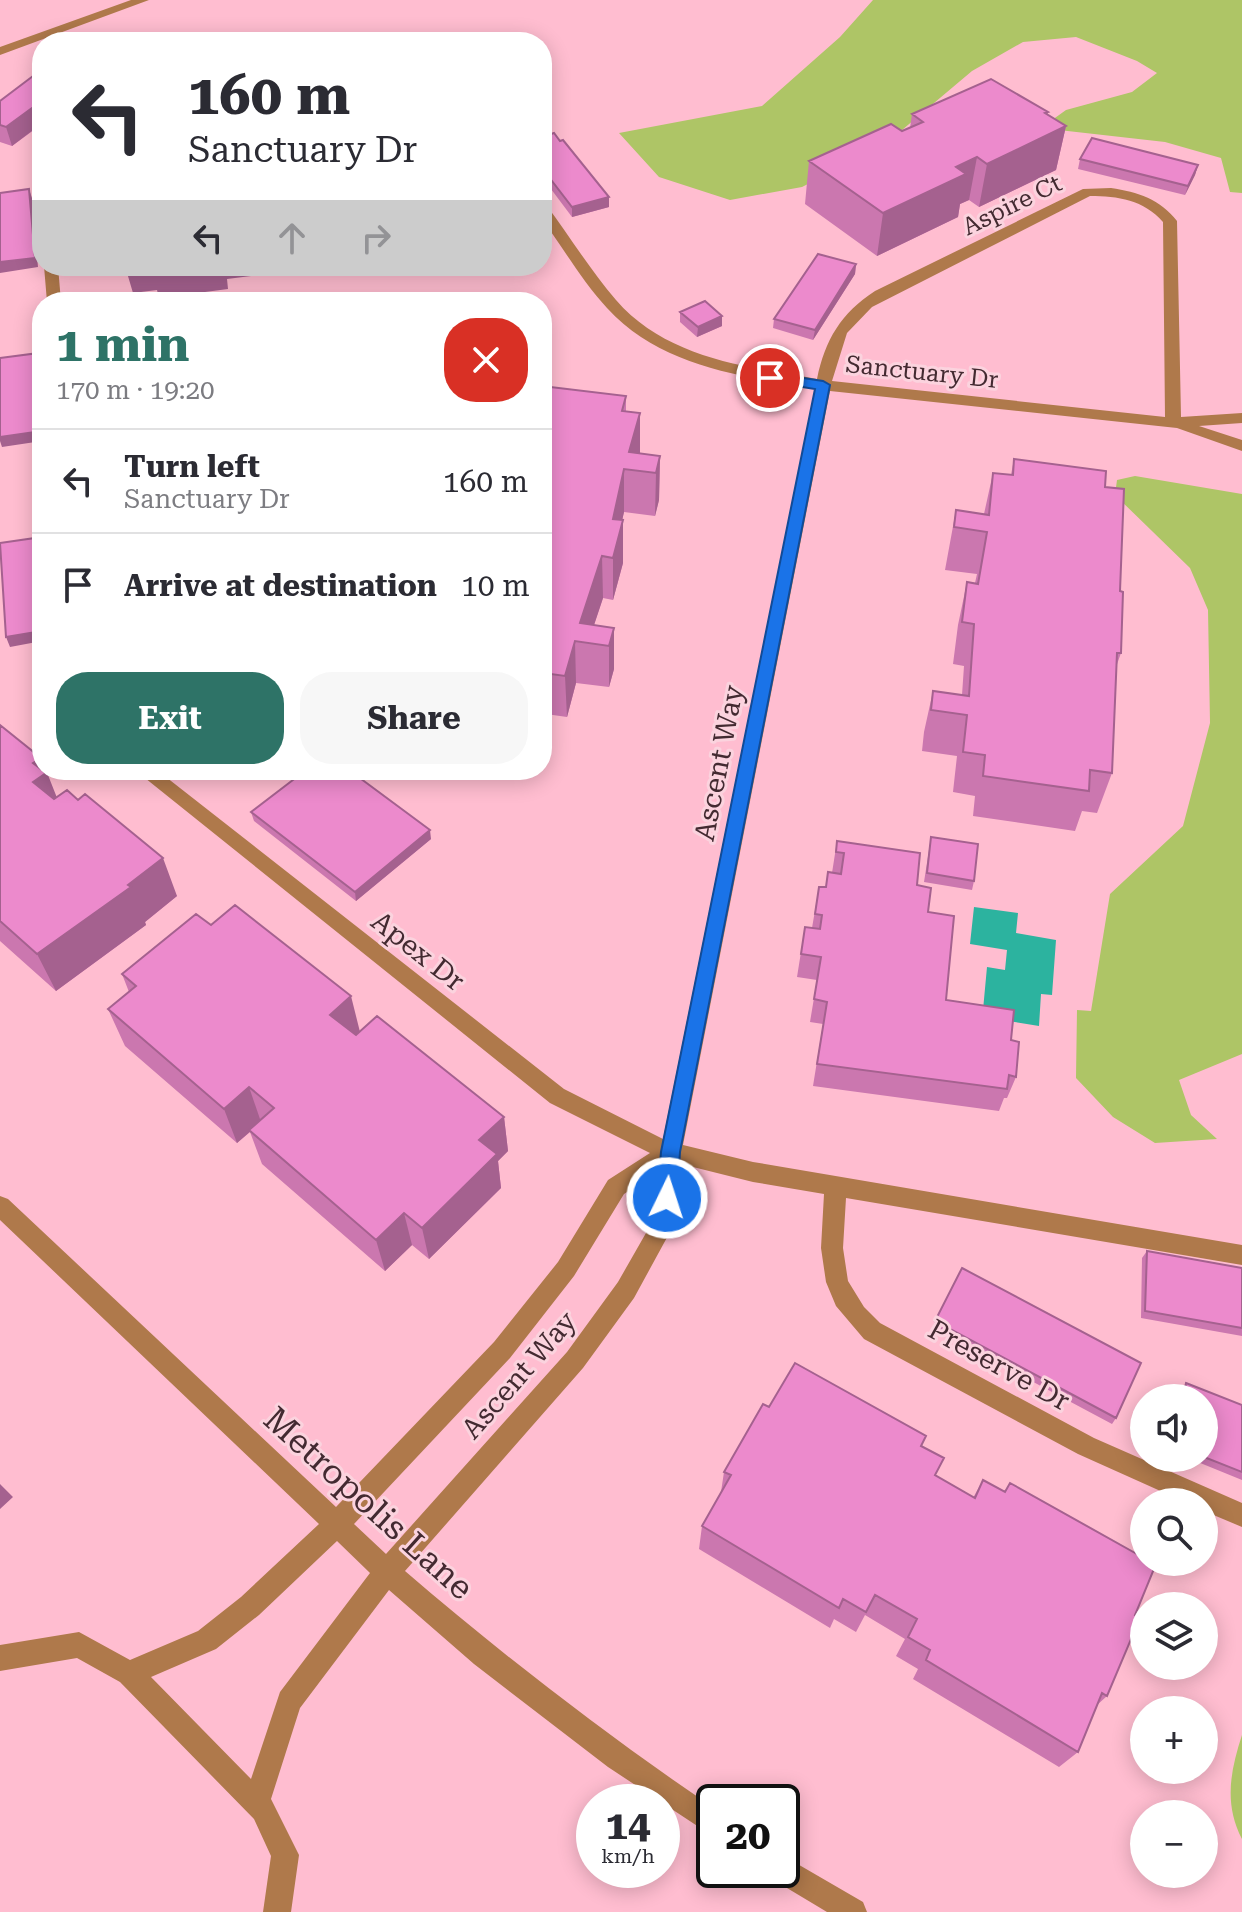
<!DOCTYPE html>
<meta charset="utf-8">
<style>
body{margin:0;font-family:"Roboto Serif",serif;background:#f7f7f7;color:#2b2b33;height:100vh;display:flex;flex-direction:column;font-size:30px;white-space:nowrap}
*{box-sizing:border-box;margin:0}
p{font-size:26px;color:#7c7c81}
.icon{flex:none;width:44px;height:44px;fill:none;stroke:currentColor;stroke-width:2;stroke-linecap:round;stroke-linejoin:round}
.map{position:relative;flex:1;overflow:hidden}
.side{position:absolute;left:32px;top:292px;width:520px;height:488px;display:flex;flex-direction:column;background:#fff;border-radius:32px;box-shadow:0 4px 20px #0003}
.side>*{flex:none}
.guide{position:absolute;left:32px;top:32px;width:520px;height:244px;border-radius:32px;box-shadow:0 4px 20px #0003;background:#fff;color:#2b2b33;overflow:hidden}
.buttons{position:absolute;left:1130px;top:1384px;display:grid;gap:16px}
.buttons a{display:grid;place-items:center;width:88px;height:88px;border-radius:50%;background:#fff;box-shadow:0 4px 20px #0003;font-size:40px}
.speed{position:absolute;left:576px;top:1784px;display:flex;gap:16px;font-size:40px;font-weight:700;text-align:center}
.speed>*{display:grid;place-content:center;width:104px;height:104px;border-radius:50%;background:#fff;box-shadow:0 4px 20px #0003;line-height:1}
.speed small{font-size:20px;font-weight:400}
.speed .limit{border:4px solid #111;border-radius:12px;background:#fff;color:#111}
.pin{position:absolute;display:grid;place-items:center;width:68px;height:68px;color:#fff;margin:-34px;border:4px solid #fff;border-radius:50%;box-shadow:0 2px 8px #0007}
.me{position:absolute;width:88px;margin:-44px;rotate:4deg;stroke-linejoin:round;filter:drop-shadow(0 0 6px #0008)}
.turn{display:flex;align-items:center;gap:28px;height:168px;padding:0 24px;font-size:36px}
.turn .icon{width:104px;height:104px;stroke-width:2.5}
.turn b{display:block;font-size:56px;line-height:68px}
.lanes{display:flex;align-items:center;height:76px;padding:0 24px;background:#0003;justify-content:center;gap:40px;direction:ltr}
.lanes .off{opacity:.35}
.round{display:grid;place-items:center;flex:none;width:84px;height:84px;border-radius:32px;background:#f7f7f7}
.overview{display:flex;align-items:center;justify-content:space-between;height:136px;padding:0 24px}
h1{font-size:48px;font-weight:700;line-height:60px;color:#2e7367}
.button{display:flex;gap:16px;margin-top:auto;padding:16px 24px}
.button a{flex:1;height:92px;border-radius:32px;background:#2e7367;color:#fff;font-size:32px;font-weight:700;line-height:92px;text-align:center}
.button a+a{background:#f7f7f7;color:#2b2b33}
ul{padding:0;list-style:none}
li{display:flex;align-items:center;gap:24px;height:104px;padding:0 24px;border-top:2px solid #e1e1e2}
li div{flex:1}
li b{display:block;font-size:30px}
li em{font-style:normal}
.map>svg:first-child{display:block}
.green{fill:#aec566}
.water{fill:#2cb39f}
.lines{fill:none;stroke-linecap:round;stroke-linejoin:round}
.minor{fill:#af794b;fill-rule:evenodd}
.wall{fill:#cb77af}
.shaded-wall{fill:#a5618f}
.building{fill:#ec8acc;stroke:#a5618f;stroke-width:2}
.route{fill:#1a73e8;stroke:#114b97;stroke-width:2}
.labels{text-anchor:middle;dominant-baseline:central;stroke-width:6;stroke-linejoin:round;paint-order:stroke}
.far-street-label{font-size:24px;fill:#432a31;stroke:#fbd3de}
.street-label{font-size:28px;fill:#432a31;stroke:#fbd3de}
.near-street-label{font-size:34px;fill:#432a31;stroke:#fbd3de}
</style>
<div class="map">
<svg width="1242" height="1912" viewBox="0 0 1242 1912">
<rect width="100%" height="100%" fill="#ffbdd0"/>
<path class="green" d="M873,0H1242V193L1230,192L1221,158L1165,142L1041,128L1066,110L1132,92L1157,73L1137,61L1076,37L1023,42L972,71L883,146L802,187L730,200L659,177L619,133L762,106L840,37Z
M1135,476L1242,494V1054L1179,1080L1191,1115L1217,1139L1155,1143L1113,1117L1076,1078L1077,1010L1091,1011L1110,894L1183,826L1210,723L1208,610L1190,568L1115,495L1117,480Z
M1242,1735V1839C1224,1804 1230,1772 1242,1735Z"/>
<path class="water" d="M974,907L1018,913L1016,933L1056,940L1052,995L1041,994L1039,1026L1002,1020L983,1010L987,967L1005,970L1007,950L970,944Z"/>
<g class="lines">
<path class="minor" d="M131,0H149L0,55V47Z
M1111,188C1138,192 1160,199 1177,221L1181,417L1242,413V423L1199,426L1242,440V451L1177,428L830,391L683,1145L753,1162L1242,1245V1265L846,1198L843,1248L848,1281L864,1307L880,1323L1094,1438L1242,1503V1527L1204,1511V1502H1185L1078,1454L864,1339L836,1306L826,1282L821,1248L824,1194L753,1182L681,1164L676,1221L634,1298L583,1368L405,1571C504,1656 606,1735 714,1808V1837L608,1767L474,1664L389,1590L300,1708L271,1799L299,1855L291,1912H263L271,1856L254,1819L120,1682L77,1658L0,1671V1645L79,1632L130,1660L198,1631L241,1597L319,1524L0,1220V1196L8,1199L336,1507L494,1342L558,1262L608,1180L650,1153L550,1103L135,770H157L564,1089L663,1139L815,389C741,376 661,367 607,308C583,282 563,248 542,219V205L547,206C570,237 591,271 616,300C666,358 746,367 817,379C825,340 841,313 875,291L1083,189ZM1090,196C1118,196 1144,200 1163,222L1165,417L832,381L847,333L872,307ZM658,1172L654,1219L618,1282L567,1352L386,1554L354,1524L510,1358L574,1276L624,1194ZM337,1541L370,1573L280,1692L251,1779L151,1677L216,1649L259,1615Z
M44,266H58L61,302H47Z
M782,1855L863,1902L867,1912H827L772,1879L769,1870H782Z"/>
</g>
<path class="wall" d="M42,74V124L12,146L0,142V101Z
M1048,112L1047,115L1066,126L1056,170L979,207L969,200L960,204L958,217L877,256L805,204L809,161L902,131L910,128L912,114Z
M542,131L609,207L572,217L542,177Z
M1080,159L1198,165L1195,175L1185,195L1078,169Z
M856,264L855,274L813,340L773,328L774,319Z
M680,312L722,316V326L697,337L680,322Z
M542,386L626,396V411L640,413V454L660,456L659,500L655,516L624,512L622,520H623V563L613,600L603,598L594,625L614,628V669L609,687L576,683L567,717L546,714L542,728Z
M1014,459L1105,487L1120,591L1121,653L1116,667L1112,773L1097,813L1082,811L1075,831L973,816L975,796L953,792L957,756L922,751L924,732L933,691L962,695L964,666L953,664L958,625L967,582L975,583L977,574L945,570L956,510L984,514L993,473L1011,475Z
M0,725L57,797L177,896L145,922L146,925L56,991L0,941Z
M251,812L431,839L356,901L254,821Z
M931,837L974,881L972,890L924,882Z
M837,841L917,885L928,912L946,1000L1011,1040L1016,1077L1007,1098H1004L999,1111L813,1086L823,1024L810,1022L817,980L797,977L805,927L812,928L819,887H826L832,873Z
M211,925L360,1031L504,1117L508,1151L498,1161L501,1188L429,1259L412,1245L385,1271L262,1164L250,1132L237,1143L125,1046L108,1009L129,992L122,974Z
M1147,1251L1242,1268V1336L1141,1318L1142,1258Z
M935,1321L1116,1418L1112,1424L932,1328Z
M1186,1383L1242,1405V1480L1188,1458H1204V1398H1179L1182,1389Z
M769,1407L922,1446L935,1475L973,1498L983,1480L1004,1492L1010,1483L1135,1615L1107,1696L1097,1705L1078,1752L1059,1767L913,1679L918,1669L896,1656L905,1639L865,1615L856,1632L834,1619L830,1628L699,1549L702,1526L721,1492L724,1472Z"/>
<path class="shaded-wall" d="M36,105L41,124L12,146L6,127Z
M1048,112L1043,137L1066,126L1056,170L979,207L987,164L1045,113Z
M977,157L969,200L960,204L958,217L877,256L883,213L956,167Z
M1198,165L1195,175L1185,195L1188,186Z
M29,189L32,198L38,267L0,273V262Z
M609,197V207L572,217V207Z
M856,264L855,274L813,340L815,330Z
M125,266H249L251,276L227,279L228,289L159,298L157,290L133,293Z
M362,266H384L363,272Z
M722,316V326L697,337L698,327Z
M39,353L42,363V390Z
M640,413V457L629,452Z
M42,431V441L2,447L0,441V437Z
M660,456L659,500L655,516L656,473Z
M624,469V512L618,539L623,520V563L613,600V519Z
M602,556L603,598L588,643L580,623Z
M614,628V669L609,687V646Z
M42,631V641L10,647L6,637Z
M575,641L576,683L567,717L565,676Z
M544,673L546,714L542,728V679Z
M41,758L42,761V770H46L63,813L33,782V763Z
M430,830L431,839L356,901L355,892Z
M163,858L177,896L145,922L146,925L56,991L37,954Z
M351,996L360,1032L340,1051L330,1015Z
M249,1087L261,1122L237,1143L224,1109Z
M504,1117L508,1151L498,1161L501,1188L429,1259L422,1228L479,1140Z
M404,1213L412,1245L385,1271L376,1240Z
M0,1484L13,1497L0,1509Z"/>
<path class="building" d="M37,73L42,74V103L39,106L36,105L6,127L0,125V101Z
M991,79L1048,112L1045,113L1066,126L987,164L977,157L956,167L966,174L883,213L809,161L891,124L902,131L923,122L912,114Z
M545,130L548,135L554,133L560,141L563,140L609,197L572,207L542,168V131Z
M1092,138L1198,165L1188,186L1080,159Z
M29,189L35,258L0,262V193Z
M818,254L856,264L815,330L774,319Z
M483,297L488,302H468Z
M705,301L722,316L698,327L680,312Z
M39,353L42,390V431L0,437V358Z
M542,386L626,396L622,411L640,413L629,452L660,456L656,473L624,469L613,519L623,520L613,558L602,556L580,623L614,628L609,646L575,641L565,676L544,673L542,679Z
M1014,459L1106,471L1105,487L1124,489L1120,591L1123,592L1121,653H1117L1112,773L1090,770L1089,791L983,776L985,755L963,752L967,715L931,710L933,691L969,696L974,624L962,622L967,582L978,584L987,532L954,527L956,510L989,515L993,473L1013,475Z
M42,537V631L6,637L0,543Z
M0,725L41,758L33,763L46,773L33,782L54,799L67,790L78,800L85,794L163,858L128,885L131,887L37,954L0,921Z
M306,770H349L430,830L355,892L251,812Z
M931,837L978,844L974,881L927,873Z
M837,841L920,853L917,885L931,888L928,912L954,916L946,1000L1014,1010L1011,1040L1019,1042L1016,1077L1009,1075L1007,1089L817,1064L827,1002L814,999L821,957L801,954L805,927L820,929L822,915L815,914L819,887H826L828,872L841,874L844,853L836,852Z
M235,905L351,996L330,1015L356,1035L377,1016L504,1117L479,1140L497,1154L422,1228L404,1213L376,1240L249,1130L274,1108L249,1087L224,1109L108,1009L136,986L122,974L196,914L211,925Z
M1147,1251L1242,1268V1328L1145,1311Z
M962,1268L1141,1363L1116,1418L935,1321Z
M795,1363L926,1436L921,1446L944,1458L935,1475L975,1498L983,1480L1005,1492L1010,1483L1144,1558V1562H1152L1156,1564L1135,1615L1140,1618L1107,1696L1102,1693L1078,1752L926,1660L930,1650L908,1637L917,1619L875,1595L866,1612L843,1599L839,1608L702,1526L731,1475L724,1472L763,1404L769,1407Z
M1186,1383L1242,1405V1472L1204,1457V1398H1183Z"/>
<path class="route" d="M770,373L823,381L830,385L680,1152L677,1198L674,1204L667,1207L660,1204L657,1198L661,1152L815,389L765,381L763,378Z"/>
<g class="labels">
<g class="far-street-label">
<text transform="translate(1012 205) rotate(-26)">Aspire Ct</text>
<text transform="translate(922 372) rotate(6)">Sanctuary Dr</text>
</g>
<g class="street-label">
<text transform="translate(719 763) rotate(-79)">Ascent Way</text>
<text transform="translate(418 951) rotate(38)">Apex Dr</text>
<text transform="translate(999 1365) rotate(29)">Preserve Dr</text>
<text transform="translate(519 1375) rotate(-49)">Ascent Way</text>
</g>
<g class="near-street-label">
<text transform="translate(369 1503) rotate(42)">Metropolis Lane</text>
</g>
</g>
</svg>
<div class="buttons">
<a><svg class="icon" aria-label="sound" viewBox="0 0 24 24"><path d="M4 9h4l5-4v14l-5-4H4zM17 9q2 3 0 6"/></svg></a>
<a><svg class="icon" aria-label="search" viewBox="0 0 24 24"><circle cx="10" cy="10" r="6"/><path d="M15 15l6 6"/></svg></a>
<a><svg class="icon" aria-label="layers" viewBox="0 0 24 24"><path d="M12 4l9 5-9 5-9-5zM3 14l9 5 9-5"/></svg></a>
<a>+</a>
<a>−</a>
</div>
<div class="speed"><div>14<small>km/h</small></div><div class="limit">20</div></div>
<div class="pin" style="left:770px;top:378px;background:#d93025"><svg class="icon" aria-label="arrive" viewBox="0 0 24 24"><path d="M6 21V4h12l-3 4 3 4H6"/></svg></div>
<svg class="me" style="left:667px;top:1198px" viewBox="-20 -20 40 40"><circle r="17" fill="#1a73e8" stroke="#fff" stroke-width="3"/><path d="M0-11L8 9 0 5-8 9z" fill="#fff"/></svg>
<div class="guide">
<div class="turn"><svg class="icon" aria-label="left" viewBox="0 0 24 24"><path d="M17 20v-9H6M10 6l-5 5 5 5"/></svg><div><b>160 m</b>Sanctuary Dr</div></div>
<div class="lanes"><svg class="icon" aria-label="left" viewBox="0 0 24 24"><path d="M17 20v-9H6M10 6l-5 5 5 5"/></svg><svg class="icon off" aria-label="ahead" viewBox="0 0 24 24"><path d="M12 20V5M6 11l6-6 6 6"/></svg><svg class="icon off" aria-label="right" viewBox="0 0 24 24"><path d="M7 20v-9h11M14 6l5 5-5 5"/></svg></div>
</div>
<section class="side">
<div class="overview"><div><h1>1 min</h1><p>170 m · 19:20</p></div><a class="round" style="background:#d93025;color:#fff"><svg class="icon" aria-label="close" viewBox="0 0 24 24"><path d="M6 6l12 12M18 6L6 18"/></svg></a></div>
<ul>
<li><svg class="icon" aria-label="left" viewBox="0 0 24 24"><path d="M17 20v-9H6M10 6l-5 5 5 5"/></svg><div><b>Turn left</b><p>Sanctuary Dr</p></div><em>160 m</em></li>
<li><svg class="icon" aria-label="arrive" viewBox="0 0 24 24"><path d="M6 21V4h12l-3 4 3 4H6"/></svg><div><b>Arrive at destination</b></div><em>10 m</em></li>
</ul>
<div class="button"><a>Exit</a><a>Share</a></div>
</section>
</div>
